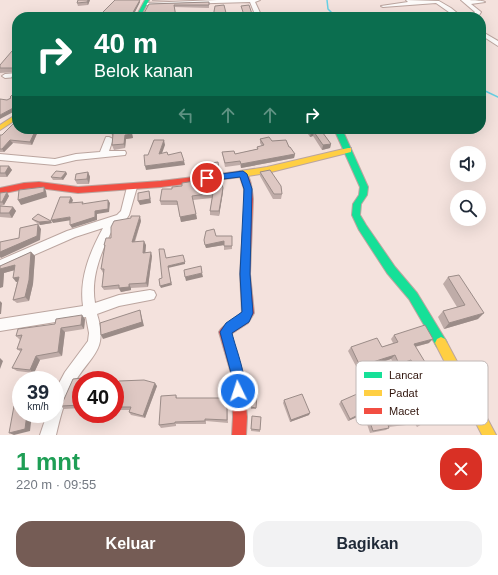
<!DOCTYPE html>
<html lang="id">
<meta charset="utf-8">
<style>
body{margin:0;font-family:Helvetica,sans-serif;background:#f2f2f3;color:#1f2937;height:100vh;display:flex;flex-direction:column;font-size:15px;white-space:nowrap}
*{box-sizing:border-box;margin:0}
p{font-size:13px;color:#747a83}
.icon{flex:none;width:22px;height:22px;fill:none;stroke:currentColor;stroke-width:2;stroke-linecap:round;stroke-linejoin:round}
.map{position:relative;height:435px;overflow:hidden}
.panel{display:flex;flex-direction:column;background:#fff;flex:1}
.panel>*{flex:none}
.banner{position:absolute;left:12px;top:12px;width:474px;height:122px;border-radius:16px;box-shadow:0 4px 16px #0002;background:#0b6e4f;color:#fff;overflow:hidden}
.controls{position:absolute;left:450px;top:146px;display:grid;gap:8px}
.controls a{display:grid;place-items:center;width:36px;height:36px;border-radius:50%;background:#fff;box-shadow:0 4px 16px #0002;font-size:20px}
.speed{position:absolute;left:12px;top:371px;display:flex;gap:8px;font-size:20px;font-weight:700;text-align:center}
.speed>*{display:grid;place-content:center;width:52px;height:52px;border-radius:50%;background:#fff;box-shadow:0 4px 16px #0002;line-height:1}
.speed small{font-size:10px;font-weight:400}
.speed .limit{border:6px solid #d22;background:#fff;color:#111}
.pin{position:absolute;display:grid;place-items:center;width:34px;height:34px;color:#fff;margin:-17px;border:2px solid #fff;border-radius:50%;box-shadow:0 1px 4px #0007}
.me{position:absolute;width:44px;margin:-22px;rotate:356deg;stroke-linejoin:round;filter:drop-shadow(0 0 3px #0008)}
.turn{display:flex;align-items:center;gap:14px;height:84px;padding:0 16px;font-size:18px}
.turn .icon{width:52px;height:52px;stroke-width:2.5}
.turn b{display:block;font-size:28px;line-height:34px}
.lanes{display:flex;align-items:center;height:38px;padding:0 16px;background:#0003;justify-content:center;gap:20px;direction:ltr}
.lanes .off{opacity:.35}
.round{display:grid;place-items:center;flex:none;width:42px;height:42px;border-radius:16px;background:#f2f2f3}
.summary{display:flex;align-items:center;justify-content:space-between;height:68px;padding:0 16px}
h1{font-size:24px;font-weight:800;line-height:30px;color:#1e9e55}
.cta{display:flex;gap:8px;margin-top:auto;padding:8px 16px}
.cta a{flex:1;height:46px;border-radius:16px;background:#755c55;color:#fff;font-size:16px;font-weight:800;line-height:46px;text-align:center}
.cta a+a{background:#f2f2f3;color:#1f2937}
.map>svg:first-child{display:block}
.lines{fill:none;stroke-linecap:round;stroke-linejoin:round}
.stream{stroke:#66d1e6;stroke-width:1.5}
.street-casing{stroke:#bba59f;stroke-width:2}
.fast-casing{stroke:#bba59f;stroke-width:2}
.slow-casing{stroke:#bba59f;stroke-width:2}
.jam-casing{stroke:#bba59f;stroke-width:2}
.street{fill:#fdfbfa;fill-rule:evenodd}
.fast{fill:#16e098;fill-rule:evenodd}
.slow{fill:#ffcf43;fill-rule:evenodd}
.jam{fill:#f24e42;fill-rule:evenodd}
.wall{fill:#bfaca8}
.shaded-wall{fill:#9b8c88}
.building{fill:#dec8c3;stroke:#9b8c88}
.route{fill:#1a73e8;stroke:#114b97}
.key{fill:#fff;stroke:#c1b8b6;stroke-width:1}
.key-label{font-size:11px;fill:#30140c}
</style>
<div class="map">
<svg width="498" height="435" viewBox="0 0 498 435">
<rect width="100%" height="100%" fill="#f4e2dd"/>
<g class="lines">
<path class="stream" d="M327,0L328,9L336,17
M481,89L498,97"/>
<g class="street-casing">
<path id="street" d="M217,0H260L255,2L262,17H256L250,2L145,5L143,4L145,3Z
M406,0L439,1L451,8L462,17H456L436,3L383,7L381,6L408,2Z
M461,0C465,0 482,0 485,2L471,4L481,12L478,17H472L475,12Z
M481,31L498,41V46L481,35Z
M17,73V77L5,78L2,76L5,74Z
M106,137H109L113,139L109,151H125L126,153L125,155L76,160L55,165L0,160V154L55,159L76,154L100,152Z
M132,184L137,187L129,215L125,221L115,224C103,248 90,275 95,303L119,295L150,290L154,291L156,295L154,299L150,300L119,306L97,314C109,352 89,356 73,385C64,401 60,418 56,435H40L47,414H55V393L58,385L65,372L88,341L89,333L86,317L0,331V319L83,306C79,278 90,252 103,228L75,237L0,270V260L67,231L117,215L121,211L127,187Z"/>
</g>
<g class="fast-casing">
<path id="fast" d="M145,0H149L140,17H136Z
M334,129H342L368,187L367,195L361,204L360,215L366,225L395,267L417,293L445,339L447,343L445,347L441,349L437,347L409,299L387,273L359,230L352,215L353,204L359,195L360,187Z"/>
</g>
<g class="slow-casing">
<path id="slow" d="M17,114V119L0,130V125Z
M348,148H351V152L267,173L240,177L236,174L240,171L267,167Z
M441,337L445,339L496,435H482L435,343L437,339Z"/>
</g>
<g class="jam-casing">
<path id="jam" d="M243,171C251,174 252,191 253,199L250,274L254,313L248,323L231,334L243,373L247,417L246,435H232L233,417L231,373L219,332C223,323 237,320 242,312L240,274L245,199L244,189L240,177L161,187L78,193L39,188L24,189L0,194V188L24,183L39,182L78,187L161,181Z"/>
</g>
<use href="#street" class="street"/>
<use href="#fast" class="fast"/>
<use href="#slow" class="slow"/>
<use href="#jam" class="jam"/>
</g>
<path class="wall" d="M90,0L88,5L78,6L77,3Z
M152,0H175L152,1Z
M140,2L133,15V16L143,15L149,4L209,2V8L174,7L176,17L102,16L101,14Z
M17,51L16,73V72L0,73V65Z
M17,129H39L32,145L13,143L4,152H0V135H2Z
M112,129H131L133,138L126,139L125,148L114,150L112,145L113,137L111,133Z
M306,129H320L331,144L330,148L322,150L313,136L310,137L306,131Z
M322,129H332L331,132L324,133Z
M260,139L272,141L289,147L295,154L294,158L241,168L240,165L225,167L222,152L235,154L257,149V147L262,146L260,143Z
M218,162L219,171L211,172V163Z
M0,166H9L12,170L7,177H0Z
M66,172L67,174L63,180H53L51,177Z
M88,172L90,177L89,184H77L75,180Z
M260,172L282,194L281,199H273L260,176Z
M223,188V192L219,216L210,215V211L212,198L193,200L197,219L181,222L178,205H161L160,201Z
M0,193L9,196L4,205L0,206Z
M0,206L13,207L16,211L12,218L0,217Z
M32,219L52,223L40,225L34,221Z
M141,221L135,242L146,245L145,252L152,256L148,287L131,288V290L121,292L119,289L104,290L102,287L104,273H103L101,269L105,248L104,245L111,238Z
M216,236L232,239V249L224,250V245L206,248L204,240Z
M31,252L35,256L33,284L29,301L17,303L13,300L17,282H16L14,270L4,273L3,287L0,266Z
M448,277L478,319L444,329L438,317L443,311L457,307L443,284Z
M85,319L84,329L65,332L62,356L40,360L34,373L17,371L12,368L21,352L17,349L20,340L16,336L55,324Z
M394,335L429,343L415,347L424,371L414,374L407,364L396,368L391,359L358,370L348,351L351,347H382L393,343L391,339Z
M92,376H100L103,380H81V408L64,409L61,406L73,379L91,377Z
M449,381L473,414L468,417L438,422L431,405L435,402L453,401L445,384Z
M115,382L157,386L145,418L131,415L129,412L130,410H115Z
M402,383L425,389L421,392L415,394L431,419L417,427L415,424L388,427L389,428L386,430L370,433L366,421L369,419L389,415L387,408L390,405L407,404L399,386Z
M250,394H257L256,409H251Z
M176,395L177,398H227L228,423L206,421V424H176V426L161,428L159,425Z
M284,400L309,415L290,422L283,403Z
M341,401L366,411L364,414L348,421L339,404Z
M252,416L261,417L260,432L251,431Z"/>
<path class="shaded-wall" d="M88,0H90L88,5L87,2Z
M140,0V2L133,16L132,14Z
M252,14V16L244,17V15Z
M12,78H17V82L15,83Z
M17,106V110L0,119V115Z
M36,129H39L32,145L30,142Z
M131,129L133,138L126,139L125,148L124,144L125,135Z
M325,129H332L331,132L324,133Z
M311,132H314L313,136L310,137Z
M10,140L13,143L4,152L2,149Z
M164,140L165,145L160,159L159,154Z
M331,144L330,148L322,150L323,145Z
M295,154L294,158L241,168V164Z
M184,161L185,165L146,170L145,166Z
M9,166L12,170L7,177L5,173Z
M66,172L67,174L63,180L61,178Z
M88,172L90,177L89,184L87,179Z
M44,187L46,191L47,197L21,205L18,200Z
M223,188V192L219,216V211Z
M149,191L150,196L151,203L140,205L138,201Z
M7,192L9,196L4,205L2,202Z
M71,197L73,200L71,206L69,203Z
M108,200L110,203L109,212L97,214V220L72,228L70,225Z
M13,207L16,211L12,218L9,213Z
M196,214L197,219L181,222L180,217Z
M140,216L141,221L133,246L132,242Z
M70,217L72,220L53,223L51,220Z
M51,221L52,223L40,225L39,222Z
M38,224L41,229L40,240L1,258L0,257V252Z
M144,241L146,245L145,257L143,253Z
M224,241V245L206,248L205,245Z
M31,252L35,256L33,284L29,301L25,297Z
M151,252L152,256L148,287L146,283Z
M185,262V264L168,268L172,285L161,288L160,286L168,266Z
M15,265L19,269L4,273L3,287L0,288V269Z
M202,273L203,277L186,281L185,277Z
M19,277L22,281L16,282L13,278Z
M129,284L131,288V290L121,292L119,288Z
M0,301L2,303L1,314H0Z
M140,310L144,326L103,339L101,335Z
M484,313L478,319L444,329L449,323Z
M82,315L85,319L84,329L81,325Z
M61,328L65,332L62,356L58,352Z
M433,339L429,343L410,348L414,344Z
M395,355L391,359L358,370L360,366Z
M36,356L40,360L34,373L30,370Z
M0,358L3,361L0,369Z
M411,360L407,364L396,368L399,364Z
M428,367L424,371L414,374L418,371Z
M100,376L103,379V380H99Z
M155,383L157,386L145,418L143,416Z
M366,411L364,414L348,421L350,419Z
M310,413L309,415L290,422L291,420Z
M27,414H32L30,431L14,435L9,433Z"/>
<path class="building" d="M78,0H88L87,2L77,3Z
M115,0H140L132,14L133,16L143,15L149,4L209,2V5H174L176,17H143L144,15L142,16L137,17H114V14H101Z
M224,5L227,17H213L215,6Z
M249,5L252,14L244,15L241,6Z
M12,51H17V78H12L13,74L16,73V68H0V65Z
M14,93L17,95V106L0,115V99L7,100L11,98L10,97Z
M15,122H17V129H36L30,142L10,140L2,149H0V135H2Z
M110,129H131L132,134L125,135L124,144L112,145L113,134L111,133Z
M308,129H320L331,144L323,145L314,132H311Z
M269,137L272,141L286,140L289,147H290L295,154L241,164L240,161L225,163L222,152L234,151L235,154L258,149L257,147L264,145L260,139Z
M154,140H164L159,154L167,152L168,155L181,152L184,161L145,166L144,155H148Z
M218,162L219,169L211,170V163Z
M0,166H9L5,173H0Z
M270,170L281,186L282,194H274L260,172Z
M56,171L66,172L61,178L51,177Z
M88,172L87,179L75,180L76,174Z
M220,177L223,188L219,211H210L213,193L192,196L196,214L180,217L177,201H160L162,189H172V187L182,186V183Z
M44,187V192L18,200L19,190Z
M149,191L150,199L138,201V193Z
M7,192L2,202H0V193Z
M60,197H71L69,203L83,202L82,204L108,200V209L95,211V217L70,225V217L51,220Z
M0,206L13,207L9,213H0Z
M38,214L51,221L39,222L32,219Z
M131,216H140L132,242L144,241L143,253L151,252L146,283L129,284V287L119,288V285L102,287L104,269H101L105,245H104L106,238H111V227L114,221L131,218Z
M38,224L37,236L0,252V242L19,238L20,228Z
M214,229L216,236H232V246H224V241L205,245L204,240L206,231Z
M159,249H164L166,258L183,255L185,262L168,266L171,283L160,286L159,279L162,278Z
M31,252L29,280L25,297L13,300L19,277L13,278L15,265L0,269V271V266Z
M201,266L202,273L185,277L184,270Z
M459,275L484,313L449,323L443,311L465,305L448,277Z
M140,310L142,322L101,335L100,323Z
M82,315L81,325L61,328L58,352L36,356L30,370L12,368L22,349H17L22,335L16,336L18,329L55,324L56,319Z
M425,325L433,339L414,344L428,367L418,371L411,360L399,364L395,355L360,366L351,347L377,338L382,347L398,342L394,335Z
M92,376H100L99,380H81V405L61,406L73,379L91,377Z
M420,379L425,389L414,392L431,419L420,424L419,422L388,425L389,428L373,431L369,419L393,414L390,405L411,403L402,383Z
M144,380L155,383L143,416L129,412L131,407H115V382H118L119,381Z
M250,394H257L256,408L251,407Z
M302,394L310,413L291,420L284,400Z
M357,394L366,411L350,419L341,401Z
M176,395V398H227V420L205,419V421L175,422V423L159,425L161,396Z
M21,404V414H27L25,429L9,433L14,406Z
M252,416L261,417L260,430L251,429Z"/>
<path class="route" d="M243,171L247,174L252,189L250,274L253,313L249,322L232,333C236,350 249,380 243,396L238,398L234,396L232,391L231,373L220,332L226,323L242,312L240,274L244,189L240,177L207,181L203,178L207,176Z"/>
<rect x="356" y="361" width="132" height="64" rx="6" class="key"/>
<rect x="364" y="372" width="18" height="6" fill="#16e098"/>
<rect x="364" y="390" width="18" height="6" fill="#ffcf43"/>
<rect x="364" y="408" width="18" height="6" fill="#f24e42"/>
<g class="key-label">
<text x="389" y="379">Lancar</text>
<text x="389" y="397">Padat</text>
<text x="389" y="415">Macet</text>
</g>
</svg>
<div class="controls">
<a><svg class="icon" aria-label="sound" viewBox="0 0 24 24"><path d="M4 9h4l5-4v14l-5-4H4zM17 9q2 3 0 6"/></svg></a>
<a><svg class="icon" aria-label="search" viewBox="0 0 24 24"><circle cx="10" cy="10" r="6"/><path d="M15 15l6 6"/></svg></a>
</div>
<div class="speed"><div>39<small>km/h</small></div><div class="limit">40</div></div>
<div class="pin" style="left:207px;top:178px;background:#d93025"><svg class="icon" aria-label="arrive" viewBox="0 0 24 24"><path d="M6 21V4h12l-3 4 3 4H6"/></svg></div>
<svg class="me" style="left:238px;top:391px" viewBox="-20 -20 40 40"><circle r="17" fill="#1a73e8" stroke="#fff" stroke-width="3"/><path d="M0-11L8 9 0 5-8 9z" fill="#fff"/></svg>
<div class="banner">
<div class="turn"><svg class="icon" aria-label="right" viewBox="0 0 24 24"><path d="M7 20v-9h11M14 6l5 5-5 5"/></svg><div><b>40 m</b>Belok kanan</div></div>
<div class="lanes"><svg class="icon off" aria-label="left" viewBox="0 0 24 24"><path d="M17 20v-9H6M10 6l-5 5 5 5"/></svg><svg class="icon off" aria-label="ahead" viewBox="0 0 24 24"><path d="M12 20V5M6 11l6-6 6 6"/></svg><svg class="icon off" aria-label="ahead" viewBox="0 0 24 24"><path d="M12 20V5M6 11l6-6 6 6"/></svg><svg class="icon" aria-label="right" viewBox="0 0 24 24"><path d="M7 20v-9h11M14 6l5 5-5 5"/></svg></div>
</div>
</div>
<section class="panel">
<div class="summary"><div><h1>1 mnt</h1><p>220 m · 09:55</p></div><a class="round" style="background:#d93025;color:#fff"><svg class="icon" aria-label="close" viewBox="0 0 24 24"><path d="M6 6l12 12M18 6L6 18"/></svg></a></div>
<div class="cta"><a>Keluar</a><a>Bagikan</a></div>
</section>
